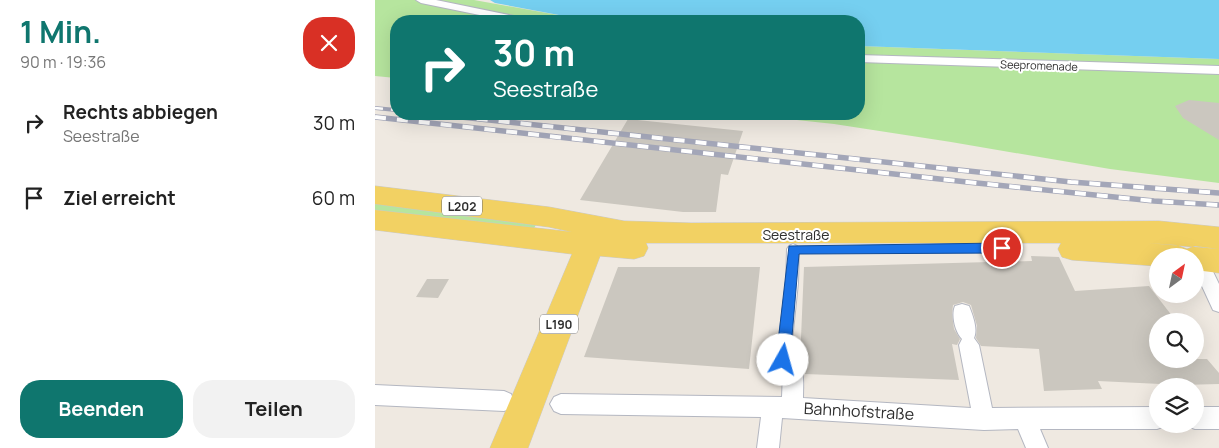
<!DOCTYPE html>
<html lang="de">
<meta charset="utf-8">
<style>
body{margin:0;font-family:Manrope,sans-serif;background:#f2f2f2;color:#222;height:100vh;display:flex;flex-direction:column;font-size:19px;white-space:nowrap}
*{box-sizing:border-box;margin:0}
p{font-size:16px;color:#767676}
.icon{flex:none;width:28px;height:28px;fill:none;stroke:currentColor;stroke-width:2;stroke-linecap:round;stroke-linejoin:round}
.map{position:relative;flex:1;overflow:hidden}
.drawer{display:flex;flex-direction:column;background:#fff;width:375px}
.drawer>*{flex:none}
.top-card{position:absolute;left:15px;top:15px;width:475px;height:105px;border-radius:20px;box-shadow:0 5px 20px #0002;background:#0f766e;color:#fff;overflow:hidden}
.needle{width:32px;rotate:33deg}
.fabs{position:absolute;left:774px;top:248px;display:grid;gap:10px}
.fabs a{display:grid;place-items:center;width:55px;height:55px;border-radius:50%;background:#fff;box-shadow:0 5px 20px #0002;font-size:25px}
.pin{position:absolute;display:grid;place-items:center;width:42px;height:42px;color:#fff;margin:-21px;border:2px solid #fff;border-radius:50%;box-shadow:0 1px 5px #0007}
.me{position:absolute;width:55px;margin:-28px;rotate:7deg;stroke-linejoin:round;filter:drop-shadow(0 0 4px #0008)}
.turn{display:flex;align-items:center;gap:18px;height:105px;padding:0 20px;font-size:22px}
.turn .icon{width:65px;height:65px;stroke-width:2.5}
.turn b{display:block;font-size:35px;line-height:42px}
.round{display:grid;place-items:center;flex:none;width:52px;height:52px;border-radius:20px;background:#f2f2f2}
.summary{display:flex;align-items:center;justify-content:space-between;height:85px;padding:0 20px}
h1{font-size:30px;font-weight:700;line-height:38px;color:#0f766e}
.cta{display:flex;gap:10px;margin-top:auto;padding:10px 20px}
.cta a{flex:1;height:58px;border-radius:20px;background:#0f766e;color:#fff;font-size:20px;font-weight:700;line-height:58px;text-align:center}
.cta a+a{background:#f2f2f2;color:#222}
ul{padding:0;list-style:none}
li{display:flex;align-items:center;gap:15px;height:75px;padding:0 20px}
li div{flex:1}
li b{display:block;font-size:19px}
li em{font-style:normal}
main{display:flex;flex:1;min-height:0}
.map>svg:first-child{display:block}
.green{fill:#b6e59e}
.water{fill:#75cff0}
.building{fill:#cbc7bf}
.lines{fill:none;stroke-linecap:round;stroke-linejoin:round}
.service-casing{stroke:#b4b7c1;stroke-width:2}
.pedestrian-casing{stroke:#b4b7c1;stroke-width:2}
.primary-casing{stroke:#c9c9c9;stroke-width:1}
.service{fill:#fff;fill-rule:evenodd}
.pedestrian{fill:#fff;fill-rule:evenodd}
.primary{fill:#f2d163;fill-rule:evenodd}
.rail-far1-casing{stroke:#a3a6b8;stroke-width:4}
.rail-casing{stroke:#a3a6b8;stroke-width:5.5}
.rail-far1{stroke:#fff;stroke-width:2.5;stroke-dasharray:8;stroke-linecap:butt}
.rail{stroke:#fff;stroke-width:4;stroke-dasharray:11;stroke-linecap:butt}
.route{fill:#1a73e8;stroke:#114b97}
.labels{text-anchor:middle;dominant-baseline:central;stroke-width:4;stroke-linejoin:round;paint-order:stroke}
.far-street-label{font-size:11px;fill:#2e2e2e;stroke:#fff}
.shield{fill:#fff;stroke:#6d6d6d;stroke-width:1}
.shield-label{font-size:12px;font-weight:bold;fill:#2e2e2e}
.street-label{font-size:14px;fill:#2e2e2e;stroke:#fff}
.near-street-label{font-size:16px;fill:#2e2e2e;stroke:#fff}
</style>
<main>
<section class="drawer">
<div class="summary"><div><h1>1 Min.</h1><p>90 m · 19:36</p></div><a class="round" style="background:#d93025;color:#fff"><svg class="icon" aria-label="close" viewBox="0 0 24 24"><path d="M6 6l12 12M18 6L6 18"/></svg></a></div>
<ul>
<li><svg class="icon" aria-label="right" viewBox="0 0 24 24"><path d="M7 20v-9h11M14 6l5 5-5 5"/></svg><div><b>Rechts abbiegen</b><p>Seestraße</p></div><em>30 m</em></li>
<li><svg class="icon" aria-label="arrive" viewBox="0 0 24 24"><path d="M6 21V4h12l-3 4 3 4H6"/></svg><div><b>Ziel erreicht</b></div><em>60 m</em></li>
</ul>
<div class="cta"><a>Beenden</a><a>Teilen</a></div>
</section>
<div class="map">
<svg width="844" height="448" viewBox="0 0 844 448">
<rect width="100%" height="100%" fill="#efe9e1"/>
<path class="green" d="M0,0H99L216,21H21V78L0,76Z
M484,46L844,59V183L735,169L576,142L459,124L367,114H484Z
M0,203L162,223L158,230L0,210Z"/>
<path class="water" d="M115,0H844V59L484,46V21H216L120,3Z"/>
<path class="building" d="M814,100L844,103V140L808,118L800,106Z
M253,119L368,131L353,175L346,174L341,212H308L205,200Z
M656,256L684,257L700,291L774,286L801,321H782V359H832L844,373V384L806,385L723,381L727,389L669,391L664,349L606,346L601,338L602,326L596,305L588,302L578,305L577,314L579,329L585,339L582,345L577,344L584,380L430,374L425,361L429,267L657,261Z
M243,267H385L374,369L209,357Z
M52,279H74L63,298L41,297Z"/>
<g class="lines">
<g class="service-casing">
<path id="service" d="M418,244L422,246L424,249L423,283L415,360L413,364L408,366L403,364L401,360L411,283L412,249L414,246Z"/>
</g>
<g class="pedestrian-casing">
<path id="pedestrian" d="M41,0H61L149,18L154,21H134L46,3Z
M484,55L844,66V74L484,62Z
M823,251L829,253L844,284V312L838,310L820,271V256H815L817,253Z
M587,304L594,306C598,316 603,329 599,338L604,345L617,408L782,407V424H790V426L782,429H665L673,448H651L643,429L609,430L407,418L404,448H382L386,417L186,414L179,411L175,404L179,397L186,394L407,397L408,373L398,360L401,354L408,351C432,360 428,377 428,398L596,408L584,345L587,339C580,332 576,315 580,306Z
M0,385L129,391L136,394L139,401L136,408L129,411L0,405Z
M820,407H844V429H820L812,426V424H820Z"/>
</g>
<g class="primary-casing">
<path id="primary" d="M0,186L174,207L249,221L316,223L784,221L844,227V249L772,243L801,245L812,249L820,246L844,249V273L820,270V256H782V266L697,260L687,257L683,249L686,243H271L273,248L269,256L259,259L225,256L153,448H115L197,254L0,230V210L197,232L174,227L0,204Z"/>
</g>
<use href="#service" class="service"/>
<use href="#pedestrian" class="pedestrian"/>
<use href="#primary" class="primary"/>
<g class="rail-far1-casing">
<path id="rail-far1" d="M0,108L21,110"/>
</g>
<g class="rail-casing">
<path id="rail" d="M58,114L696,182L844,193
M0,117L592,182L779,201L844,205"/>
</g>
<use href="#rail-far1" class="rail-far1"/>
<use href="#rail" class="rail"/>
</g>
<path class="route" d="M627,243L631,245L633,248L631,251L627,253L424,254L415,360L413,364L408,366L403,364L401,360L414,246Z"/>
<g class="labels">
<g class="far-street-label">
<text transform="translate(664 65) rotate(2)">Seepromenade</text>
</g>
<g class="shield">
<rect x="67" y="196.5" width="40" height="19" rx="4"/>
<rect x="165" y="314.5" width="38" height="19" rx="4"/>
</g>
<g class="shield-label">
<text x="87" y="206">L202</text>
<text x="184" y="324">L190</text>
</g>
<g class="street-label">
<text x="421" y="234">Seestraße</text>
</g>
<g class="near-street-label">
<text transform="translate(484 411) rotate(3)">Bahnhofstraße</text>
</g>
</g>
</svg>
<div class="fabs">
<a><svg class="needle" viewBox="-14 -14 28 28"><path d="M0-13l5 13h-10z" fill="#e53935"/><path d="M0 13l5-13h-10z" fill="#767676"/></svg></a>
<a><svg class="icon" aria-label="search" viewBox="0 0 24 24"><circle cx="10" cy="10" r="6"/><path d="M15 15l6 6"/></svg></a>
<a><svg class="icon" aria-label="layers" viewBox="0 0 24 24"><path d="M12 4l9 5-9 5-9-5zM3 14l9 5 9-5"/></svg></a>
</div>
<div class="pin" style="left:627px;top:248px;background:#d93025"><svg class="icon" aria-label="arrive" viewBox="0 0 24 24"><path d="M6 21V4h12l-3 4 3 4H6"/></svg></div>
<svg class="me" style="left:408px;top:360px" viewBox="-20 -20 40 40"><circle r="19" fill="#fff"/><path d="M0-13L10 11 0 6-10 11z" fill="#1a73e8"/></svg>
<div class="top-card">
<div class="turn"><svg class="icon" aria-label="right" viewBox="0 0 24 24"><path d="M7 20v-9h11M14 6l5 5-5 5"/></svg><div><b>30 m</b>Seestraße</div></div>
</div>
</div>
</main>
